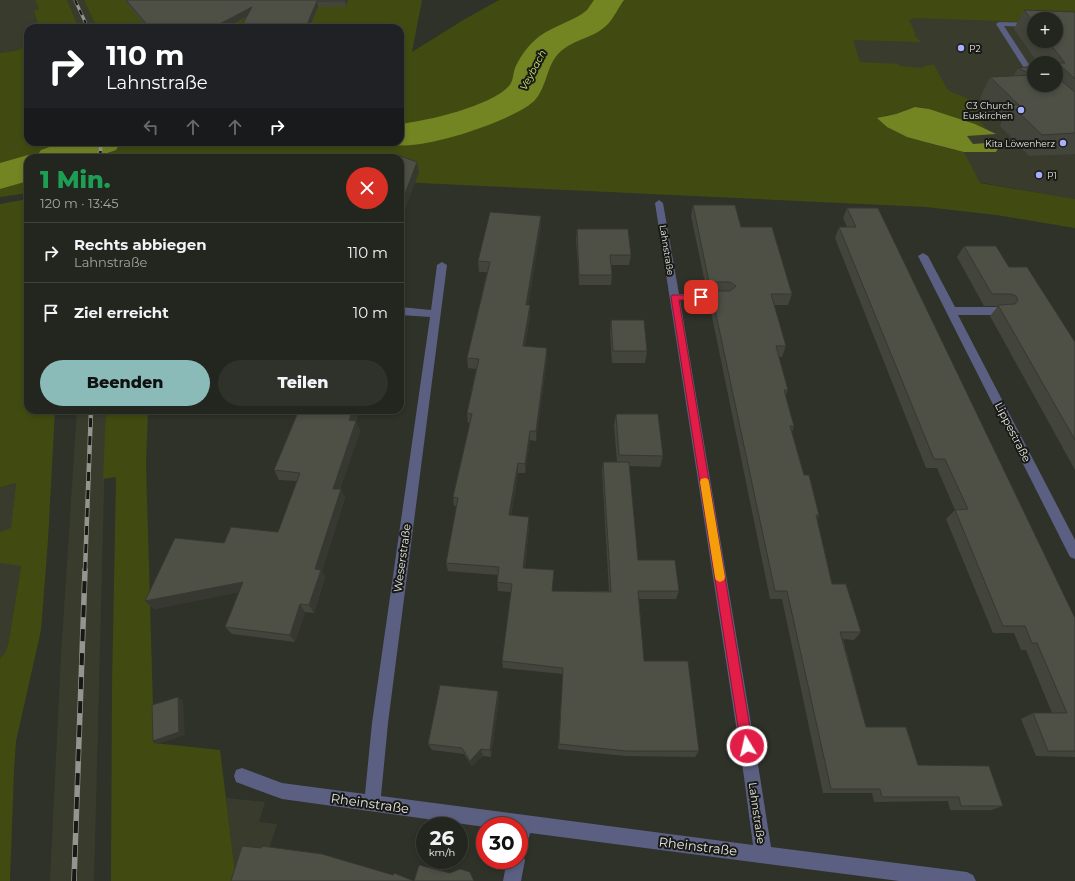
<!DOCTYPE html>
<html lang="de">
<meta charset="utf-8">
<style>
body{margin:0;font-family:Montserrat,sans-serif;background:#2f322b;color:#f1f3f6;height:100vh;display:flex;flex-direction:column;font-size:15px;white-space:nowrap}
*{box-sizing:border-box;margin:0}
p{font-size:13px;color:#a3a5a4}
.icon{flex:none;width:22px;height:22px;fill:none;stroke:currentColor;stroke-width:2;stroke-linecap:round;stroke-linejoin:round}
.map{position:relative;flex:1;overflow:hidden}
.sheet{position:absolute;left:24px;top:154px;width:380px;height:260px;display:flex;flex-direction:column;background:#23261e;border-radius:12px;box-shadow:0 2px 6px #0003,0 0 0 1px #40433c}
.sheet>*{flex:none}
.banner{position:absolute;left:24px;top:24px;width:380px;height:122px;border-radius:12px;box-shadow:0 2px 6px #0003,0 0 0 1px #40433c;background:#202124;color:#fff;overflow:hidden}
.buttons{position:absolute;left:1027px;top:12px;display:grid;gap:8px}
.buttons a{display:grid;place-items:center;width:36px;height:36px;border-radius:50%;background:#23261e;box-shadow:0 2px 6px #0003,0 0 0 1px #40433c;font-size:20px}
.speed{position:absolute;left:416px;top:817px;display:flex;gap:8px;font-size:20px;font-weight:700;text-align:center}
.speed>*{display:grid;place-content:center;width:52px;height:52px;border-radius:50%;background:#23261e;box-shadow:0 2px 6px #0003,0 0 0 1px #40433c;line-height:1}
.speed small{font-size:10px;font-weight:400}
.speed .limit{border:6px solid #d22;background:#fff;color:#111}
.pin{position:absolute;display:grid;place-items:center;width:34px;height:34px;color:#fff;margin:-17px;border-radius:8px;box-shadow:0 2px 6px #0006}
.me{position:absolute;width:44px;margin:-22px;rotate:351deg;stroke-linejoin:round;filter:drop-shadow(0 0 3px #0008)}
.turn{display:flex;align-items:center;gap:14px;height:84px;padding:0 16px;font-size:18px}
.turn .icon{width:52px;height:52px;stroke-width:2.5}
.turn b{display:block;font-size:28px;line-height:34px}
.lanes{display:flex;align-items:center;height:38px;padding:0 16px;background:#0003;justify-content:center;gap:20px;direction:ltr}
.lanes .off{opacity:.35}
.round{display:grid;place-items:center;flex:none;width:42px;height:42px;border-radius:21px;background:#2f322b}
.headline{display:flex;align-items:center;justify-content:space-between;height:68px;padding:0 16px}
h1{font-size:24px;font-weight:800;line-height:30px;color:#1e9e55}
.cta{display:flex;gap:8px;margin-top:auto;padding:8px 16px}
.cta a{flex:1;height:46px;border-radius:24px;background:#8bbbb9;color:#111;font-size:16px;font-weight:800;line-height:46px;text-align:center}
.cta a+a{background:#2f322b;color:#f1f3f6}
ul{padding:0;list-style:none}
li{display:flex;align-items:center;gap:12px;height:60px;padding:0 16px;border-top:1px solid #40433c}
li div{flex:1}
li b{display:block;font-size:15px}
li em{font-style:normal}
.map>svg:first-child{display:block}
.built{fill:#393c2d;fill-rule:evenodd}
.green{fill:#414b11}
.water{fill:#738422}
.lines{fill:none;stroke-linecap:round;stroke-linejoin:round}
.river{fill:#738422;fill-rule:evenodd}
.minor{fill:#5b5f81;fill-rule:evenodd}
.rail-far3-casing{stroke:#93958e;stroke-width:3}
.rail-far2-casing{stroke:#93958e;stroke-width:3.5}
.rail-far1-casing{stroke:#93958e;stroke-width:4.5}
.rail-casing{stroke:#93958e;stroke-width:5.5}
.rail-far3{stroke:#181915;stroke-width:2;stroke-dasharray:5.5;stroke-linecap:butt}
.rail-far2{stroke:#181915;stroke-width:2.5;stroke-dasharray:7;stroke-linecap:butt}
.rail-far1{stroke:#181915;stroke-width:3;stroke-dasharray:9;stroke-linecap:butt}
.rail{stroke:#181915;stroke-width:4;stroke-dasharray:12;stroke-linecap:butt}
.wall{fill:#43453c;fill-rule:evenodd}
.shaded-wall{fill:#373831}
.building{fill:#4e5046;stroke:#373831}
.route{fill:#e11d48;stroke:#92132f}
.slow{fill:#f59e0b}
.poi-dot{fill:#a8b0fc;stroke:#181915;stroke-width:1.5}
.labels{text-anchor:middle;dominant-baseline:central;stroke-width:4;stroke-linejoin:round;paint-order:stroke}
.far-poi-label{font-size:9px;fill:#e7e9e3;stroke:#181915;text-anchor:start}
.far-street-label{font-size:9px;fill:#e7e9e3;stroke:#181915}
.far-water-label{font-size:10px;font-style:italic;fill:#d4ed71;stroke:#181915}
.street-label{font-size:11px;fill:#e7e9e3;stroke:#181915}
.near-street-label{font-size:13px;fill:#e7e9e3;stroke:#181915}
</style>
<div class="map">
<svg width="1075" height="881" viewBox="0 0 1075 881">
<rect width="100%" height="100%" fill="#2f3228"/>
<path class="built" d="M0,0H35L38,4L39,10L34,11L39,28H28V46L14,51L0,53Z
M67,0H84L97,28H79Z
M823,1L1075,18V199L984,183L914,176L798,171ZM1034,19H1056V41H1034ZM1034,63H1056V85H1034Z
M110,146L109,158H90V153Z
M77,410H106L94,881H50L61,656Z
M16,483L11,529L0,532V487Z
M0,563L21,565L9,640L6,651L0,659Z
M226,798L265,802L259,822L277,824L269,849L236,881Z"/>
<path class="green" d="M35,0H67L79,28H39L34,11L39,9Z
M84,0H422L412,52L465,19L499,0H600C597,6 594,13 589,18C576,29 555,30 540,43C531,52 527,60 523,72C522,76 523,81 521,84C510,106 441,122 418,129L442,131L463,126L487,117L515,104L531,92L544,60L550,52L567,38L600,22L605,17L611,6L617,0H1075V24L1056,19H1034V22L915,18L909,20L915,33V36L921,42L853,40L860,62L898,64L900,66L923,68L924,66L934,65L947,89L953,93L969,99L980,108L977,111L973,112V114L987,129L975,124L922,107L910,108L896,114L885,115L882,121C896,139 942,146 964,152L980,183L1075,199V228L996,215L926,207L400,182V158H109L110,142H400V28H97Z
M28,46V142H91L90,158H28V193L0,197V53L14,51Z
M28,199V410H55L48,540L41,630L16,741L14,770L10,881H0V659L6,651L9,640L21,566L0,563V532L11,528L16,483L0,487V204Z
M106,410H148L146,464L154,743L220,750L236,881H111L112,688L116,477L103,479Z"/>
<path class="water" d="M915,107L929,109L975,124L996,134L967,136L973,144L1001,142L996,152H964L925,142L907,137L887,127L877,118L896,114Z"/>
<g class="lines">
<path class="river" d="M594,0H624C618,8 614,18 607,25C594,38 574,39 560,52C546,65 548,85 535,100C517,120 409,157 386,142H400V124C427,121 491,106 509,86C513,82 513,74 515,68C519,59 526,48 534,41C547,28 566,24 582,14L587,10Z
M64,142H121L116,150L93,158H28V181L0,189V163L28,155L36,157L41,150Z"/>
<path class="minor" d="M999,22L1034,23V27L1004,26L1034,72V79H1031L996,24Z
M659,200L663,203L679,294H725L730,297L725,300H680L760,777L771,847L967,872L973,875L976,881H899L530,833L525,852L522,854L525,860L521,881H503L507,860H519V826H485V827L282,799L236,782L234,776L236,770L242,768L282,783L365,794L372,723L430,317L400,315V307L431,310L437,265L442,262L447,265L388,723L381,796L753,845L744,777L655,203Z
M923,253L928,256L955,307H1003L1007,308L1008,311L1007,314L1003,315H958L1075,540V559L1070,557L918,256Z"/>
<g class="rail-far3-casing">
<path id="rail-far3" d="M75,0L88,28
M101,144V142"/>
</g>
<g class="rail-far2-casing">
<path id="rail-far2" d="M100,158L101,143"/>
</g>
<g class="rail-far1-casing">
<path id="rail-far1" d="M85,571L91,410"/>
</g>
<g class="rail-casing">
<path id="rail" d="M74,881L85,570"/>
</g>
<use href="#rail-far3" class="rail-far3"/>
<use href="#rail-far2" class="rail-far2"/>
<use href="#rail-far1" class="rail-far1"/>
<use href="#rail" class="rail"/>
</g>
<path class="wall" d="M124,0H348L346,6L318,7L309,28H241L247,17L225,28H147Z
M1024,10L1075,12V154L1029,156L1000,126L1002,121L980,98L990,77L1013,76L1018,68L1056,85V63H1038L1014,29ZM1034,19L1056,41H1034Z
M693,205L741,227L792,294L788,305H774L786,346L782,357H779L788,390L785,396L794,426L792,432L804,475L819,515L817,519L832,584L861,632L854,640L843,639L866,727L918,765L1003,806L991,810H950L948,801L874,802L872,793H823L782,599H770L709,302L711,292H707L691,216Z
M847,208L1075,618V757L1036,756L1021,719L1033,713H1052L1026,650H1021L1014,633H993L946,519L955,510L937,468H926L835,238L839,227H847L843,218Z
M541,216V226L528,305H530V316L525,346L547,358L536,441L530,440L525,473H518L511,515L529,526L525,568L554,570L552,591H609L602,471L603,462H617L614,425L616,414L663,456L660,467L629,466L638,560L679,591L676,599H639L644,661L699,751L695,757L625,756L558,749L563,674L503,668L502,661L511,592L498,591L497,582L498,575L448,571L446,563L457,506H454L453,497L470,423H468L467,413L476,369L468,368L467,358L487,272H479L478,261Z
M577,229L631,255L629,265H611L612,275L611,285H579L576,239Z
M964,246L1009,267L1075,342V470L990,316L998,306H984L957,257Z
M611,320L647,351L645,363H612L610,332Z
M270,410H359L356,421L360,431L340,489H341L345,498L322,571L325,578L314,613L305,612L295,642L232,634L225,627L239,592L154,609L145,601L224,543L278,532L297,481L279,480L274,470L297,414L271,412Z
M498,691L499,698L491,757L483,756L472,766L464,754L432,750L428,744Z"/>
<path class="shaded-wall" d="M345,0H348L346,6L345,1Z
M317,1L318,7L309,28H306Z
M252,7L254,13L225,28H212Z
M417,162L419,172L400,223V207Z
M541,216V226L527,315L526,305Z
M530,305V316L523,356V346Z
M547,348V358L536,441V431Z
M353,410H359L352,430L349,420Z
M356,421L360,431L337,498L333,489Z
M530,431V440L525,473V464Z
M518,463V473L509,524V515Z
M341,489L345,498L322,571L325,578L314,613L309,605L315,569Z
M529,517V526L524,576L523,568Z
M243,582L249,590L154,609L145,601Z
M300,604L305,612L295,642L290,635Z
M498,691L499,698L491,757L490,750Z
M178,697L183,700L185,735L158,744L153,741Z
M481,749L483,756L472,766L470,761Z"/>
<path class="building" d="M126,0H345V1H317L306,27H241L252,7L212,28H150Z
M1024,10L1075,12V79L1058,63H1065L1048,41H1056V19H1034V23Z
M1034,66V85H1056V76L1058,78L1075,92V133L1042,135L1011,105H1019L990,77L1032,75L1018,68Z
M395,154L417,162L400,207V158H393Z
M693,205H735L741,227H772L792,294H771L786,346H776L788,390H784L794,426H790L804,475H809L819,515H816L832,584H846L861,632H840L866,727H906L918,765L989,766L1003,806H961L959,797H882L880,789H831L787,591H775L711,291H730L736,286L730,282H709Z
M847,208H878L1075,618V751H1048L1033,713H1067L1037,643H1032L1025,626H1003L955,510L968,509L945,459H934L839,227H856Z
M490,212L541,216L526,305H530L523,346L547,348L536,431H530L525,464L518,463L509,515L529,517L523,568L554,570L552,591L611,592L603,462H629L638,560H675L679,591H638L644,661H688L699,751H627L559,744L563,668L502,661L512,584L497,582L499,567L446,563L458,498L453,497L472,414L467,413L479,359L467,358L490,262L478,261Z
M577,229H628L631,255H610L612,275H579Z
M964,246H996L1009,267H1027L1075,342V440L998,305L1015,304L1018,300L1016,296L1011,294H992Z
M611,320H644L647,351H613Z
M299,410H353L349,420L356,421L333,489H341L315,569L321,570L309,605L300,604L290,635L225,627L243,582L145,601L175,538L224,543L231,527L278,532L300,473L274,470Z
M616,414H658L663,456L619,455Z
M440,685L498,691L490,750L481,749L470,761L462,748L428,744Z
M178,697L179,732L153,741L152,705Z
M242,846L261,848L262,846L322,854L393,875L394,873L414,881L419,865L450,873L460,869L470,872L474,881H231Z"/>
<path class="route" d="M672,295H701L704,297L701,300H679L753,746L752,750L747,752L743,750L741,746L671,297Z"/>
<path class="slow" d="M705,478L708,479L709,482L725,577L724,580L720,582L716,580L715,577L700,482L701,479Z"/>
<g class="poi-dot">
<circle cx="961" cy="48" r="4"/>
<circle cx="1021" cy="110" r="4"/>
<circle cx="1063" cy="143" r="4"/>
<circle cx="1039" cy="175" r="4"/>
</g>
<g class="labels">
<g class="far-poi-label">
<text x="969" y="48">P2</text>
<text x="1013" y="105" text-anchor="end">C3 Church<tspan x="1013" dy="10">Euskirchen</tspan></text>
<text x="1055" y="143" text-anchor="end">Kita Löwenherz</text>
<text x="1047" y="175">P1</text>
</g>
<g class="far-street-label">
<text transform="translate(667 250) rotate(81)">Lahnstraße</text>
</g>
<g class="far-water-label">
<text transform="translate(533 70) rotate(-62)">Veybach</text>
</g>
<g class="street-label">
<text transform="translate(1013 432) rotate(63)">Lippestraße</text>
<text transform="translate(402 558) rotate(-82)">Weserstraße</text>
<text transform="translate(757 813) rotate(82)">Lahnstraße</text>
</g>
<g class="near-street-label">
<text transform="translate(370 803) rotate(8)">Rheinstraße</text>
<text transform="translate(698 846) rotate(7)">Rheinstraße</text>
</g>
</g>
</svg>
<div class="buttons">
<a>+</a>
<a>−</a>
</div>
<div class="speed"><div>26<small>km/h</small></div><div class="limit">30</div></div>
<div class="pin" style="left:701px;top:297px;background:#d93025"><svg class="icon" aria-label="arrive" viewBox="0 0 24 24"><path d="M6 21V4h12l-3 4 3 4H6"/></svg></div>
<svg class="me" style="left:747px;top:746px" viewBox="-20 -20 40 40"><circle r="17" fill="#e11d48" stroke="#fff" stroke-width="3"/><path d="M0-11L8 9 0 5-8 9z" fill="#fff"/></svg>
<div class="banner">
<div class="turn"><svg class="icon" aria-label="right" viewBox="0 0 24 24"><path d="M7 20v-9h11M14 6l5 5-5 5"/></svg><div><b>110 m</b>Lahnstraße</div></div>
<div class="lanes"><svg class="icon off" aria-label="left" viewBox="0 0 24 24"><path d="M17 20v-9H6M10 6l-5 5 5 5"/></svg><svg class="icon off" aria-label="ahead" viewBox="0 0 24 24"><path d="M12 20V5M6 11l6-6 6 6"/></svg><svg class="icon off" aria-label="ahead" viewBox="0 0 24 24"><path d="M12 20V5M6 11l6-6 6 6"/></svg><svg class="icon" aria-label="right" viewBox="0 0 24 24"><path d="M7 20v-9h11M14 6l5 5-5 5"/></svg></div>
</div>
<section class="sheet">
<div class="headline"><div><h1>1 Min.</h1><p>120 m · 13:45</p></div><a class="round" style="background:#d93025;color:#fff"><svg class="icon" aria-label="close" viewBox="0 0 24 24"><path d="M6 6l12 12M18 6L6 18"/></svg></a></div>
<ul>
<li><svg class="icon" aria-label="right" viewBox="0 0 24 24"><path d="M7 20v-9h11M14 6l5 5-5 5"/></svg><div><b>Rechts abbiegen</b><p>Lahnstraße</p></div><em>110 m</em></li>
<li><svg class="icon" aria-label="arrive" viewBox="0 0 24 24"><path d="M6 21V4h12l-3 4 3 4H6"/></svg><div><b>Ziel erreicht</b></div><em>10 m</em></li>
</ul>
<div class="cta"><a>Beenden</a><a>Teilen</a></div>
</section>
</div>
